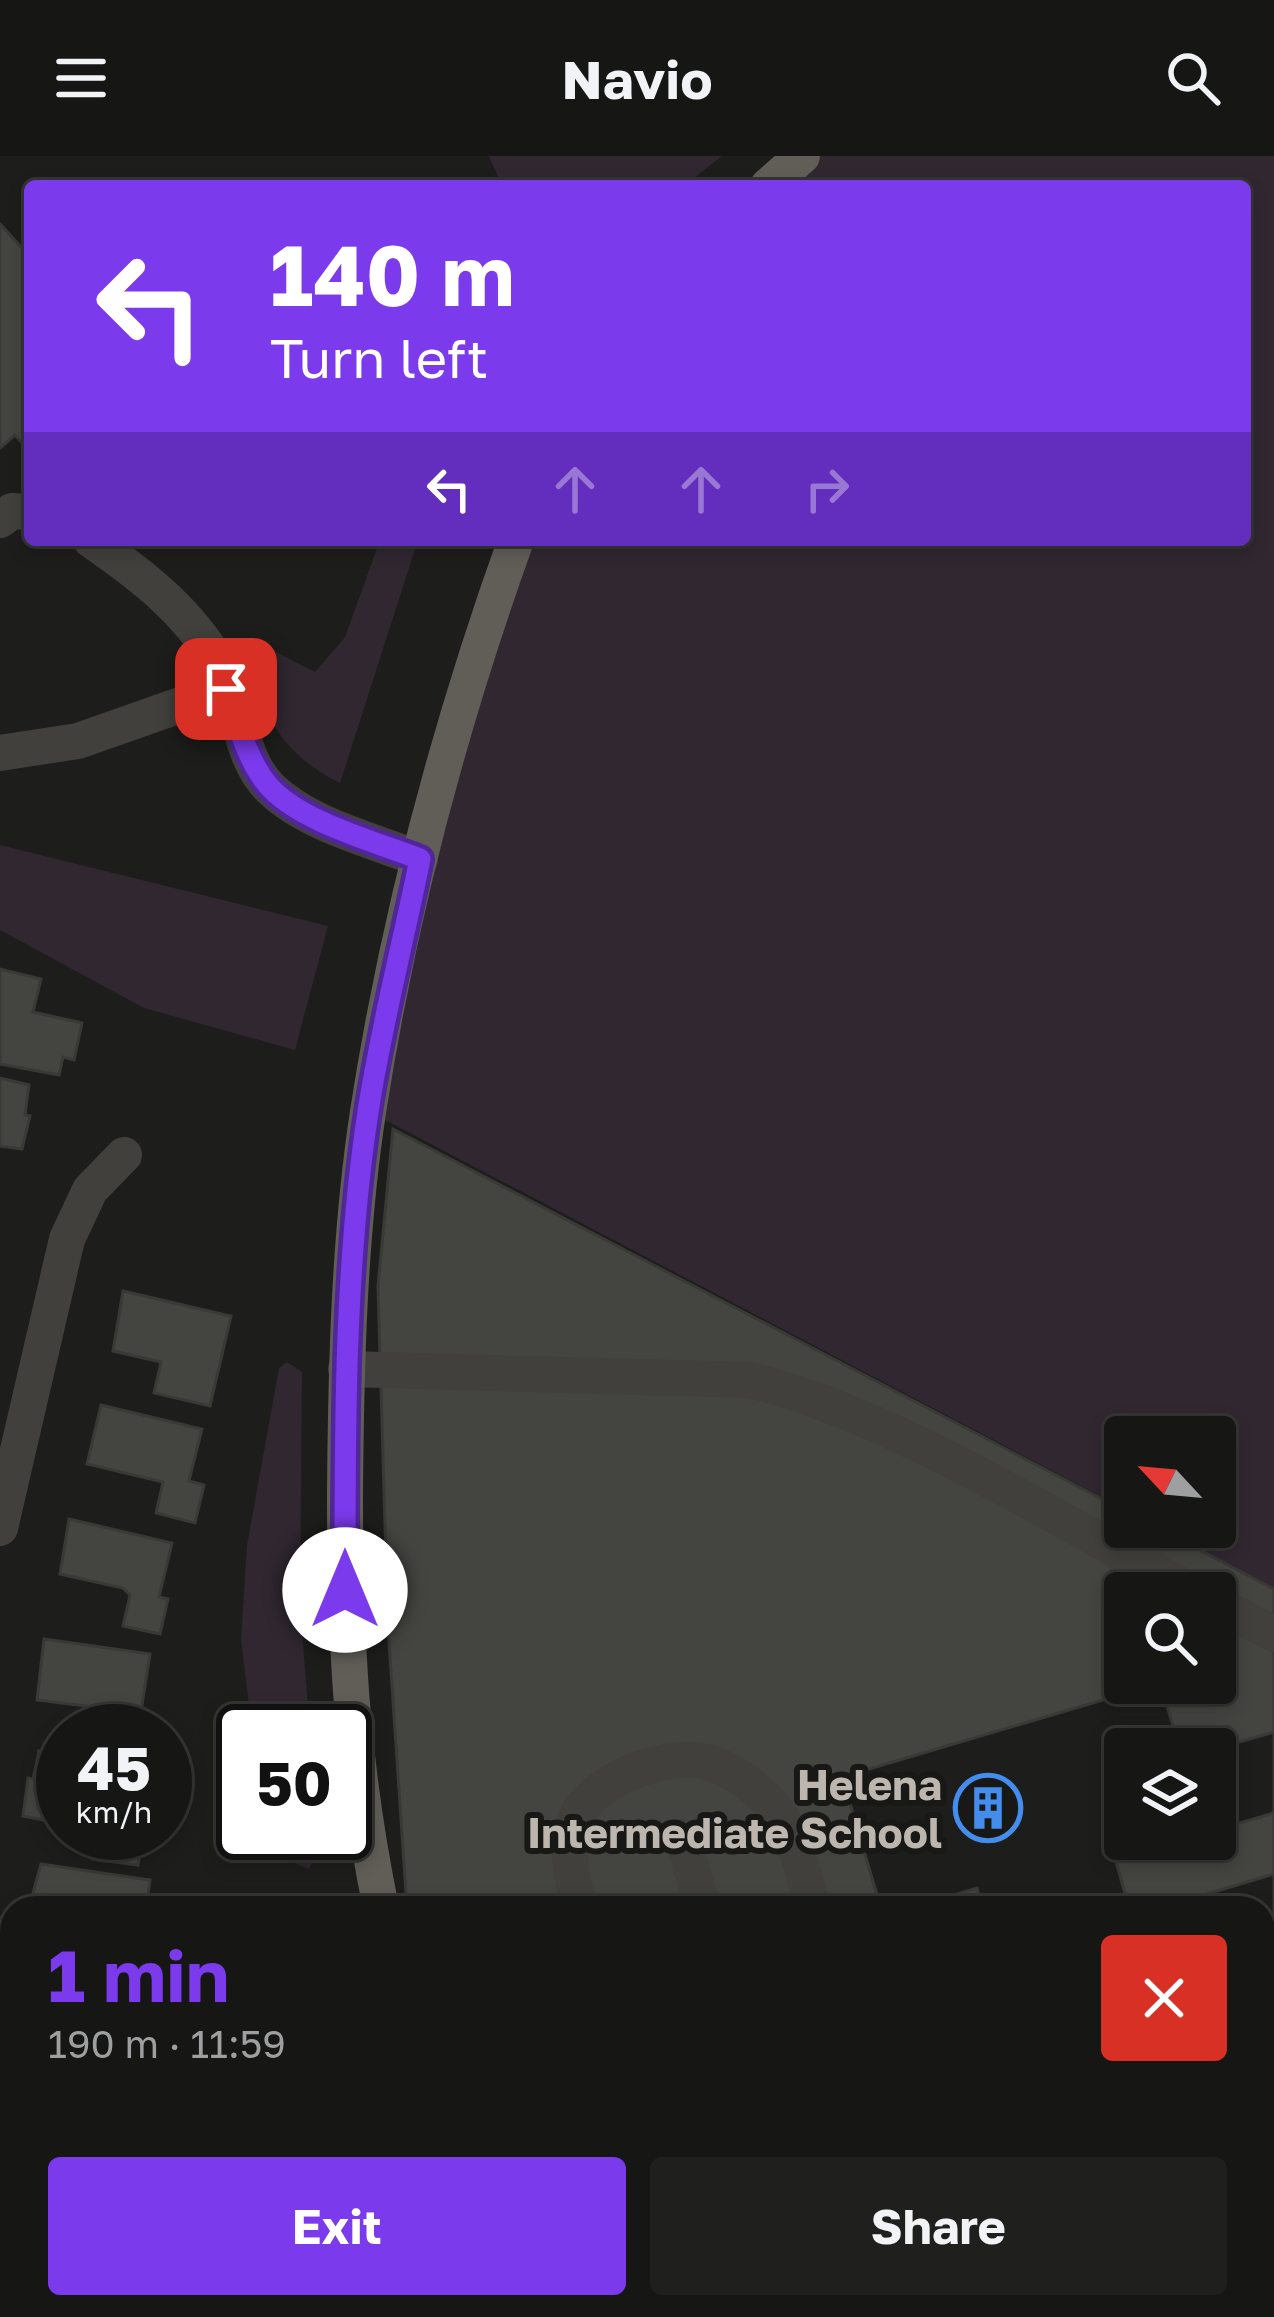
<!DOCTYPE html>
<meta charset="utf-8">
<style>
body{margin:0;font-family:"Golos Text",sans-serif;background:#1f1f1d;color:#f1f3f6;height:100vh;display:flex;flex-direction:column;font-size:45px;white-space:nowrap}
*{box-sizing:border-box;margin:0}
p{font-size:39px;color:#9e9fa0}
.icon{flex:none;width:66px;height:66px;fill:none;stroke:currentColor;stroke-width:2;stroke-linecap:round;stroke-linejoin:round}
.map{position:relative;flex:1;overflow:hidden}
.panel{position:absolute;left:0px;top:1740px;width:1275px;height:423px;display:flex;flex-direction:column;background:#161614;border-radius:36px 36px 0 0;box-shadow:0 6px 18px #0003,0 0 0 3px #353534}
.panel>*{flex:none}
.top-card{position:absolute;left:24px;top:24px;width:1227px;height:366px;border-radius:12px;box-shadow:0 6px 18px #0003,0 0 0 3px #353534;background:#7c3aed;color:#fff;overflow:hidden}
.needle{width:78px;rotate:296deg}
.controls{position:absolute;left:1104px;top:1260px;display:grid;gap:24px}
.controls a{display:grid;place-items:center;width:132px;height:132px;border-radius:12px;background:#161614;box-shadow:0 6px 18px #0003,0 0 0 3px #353534;font-size:60px}
.speed{position:absolute;left:36px;top:1548px;display:flex;gap:24px;font-size:60px;font-weight:700;text-align:center}
.speed>*{display:grid;place-content:center;width:156px;height:156px;border-radius:50%;background:#161614;box-shadow:0 6px 18px #0003,0 0 0 3px #353534;line-height:1}
.speed small{font-size:30px;font-weight:400}
.speed .limit{border:6px solid #111;border-radius:18px;background:#fff;color:#111}
.pin{position:absolute;display:grid;place-items:center;width:102px;height:102px;color:#fff;margin:-51px;border-radius:24px;box-shadow:0 6px 18px #0006}
.me{position:absolute;width:132px;margin:-66px;rotate:0deg;stroke-linejoin:round;filter:drop-shadow(0 0 9px #0008)}
.turn{display:flex;align-items:center;gap:42px;height:252px;padding:0 48px;font-size:54px}
.turn .icon{width:156px;height:156px;stroke-width:2.5}
.turn b{display:block;font-size:84px;line-height:102px}
.lanes{display:flex;align-items:center;height:114px;padding:0 48px;background:#0003;justify-content:center;gap:60px;direction:ltr}
.lanes .off{opacity:.35}
.round{display:grid;place-items:center;flex:none;width:126px;height:126px;border-radius:12px;background:#1f1f1d}
.headline{display:flex;align-items:center;justify-content:space-between;height:204px;padding:0 48px}
h1{font-size:72px;font-weight:700;line-height:90px;color:#7c3aed}
.action{display:flex;gap:24px;margin-top:auto;padding:24px 48px}
.action a{flex:1;height:138px;border-radius:12px;background:#7c3aed;color:#fff;font-size:48px;font-weight:700;line-height:138px;text-align:center}
.action a+a{background:#1f1f1d;color:#f1f3f6}
header{display:flex;justify-content:space-between;align-items:center;height:156px;padding:0 48px;background:#161614;font-size:54px;font-weight:700}
.map>svg:first-child{display:block}
.green{fill:#302730}
.building{fill:#444440;stroke:#393935;stroke-width:3;fill-rule:evenodd}
.lines{fill:none;stroke-linecap:round;stroke-linejoin:round}
.minor{stroke:#42403c;stroke-width:36}
.major{stroke:#615e58;stroke-width:36}
.route-casing{stroke:#51269a;stroke-width:30}
.route{stroke:#7c3aed;stroke-width:21}
.labels{text-anchor:middle;dominant-baseline:central;stroke-width:12;stroke-linejoin:round;paint-order:stroke}
.poi-label{font-size:42px;font-weight:bold;fill:#bcb6ae;stroke:#181816;text-anchor:end}
</style>
<header><svg class="icon" aria-label="menu" viewBox="0 0 24 24"><path d="M4 6h16M4 12h16M4 18h16"/></svg>Navio<svg class="icon" aria-label="search" viewBox="0 0 24 24"><circle cx="10" cy="10" r="6"/><path d="M15 15l6 6"/></svg></header>
<div class="map">
<svg width="1274" height="2161" viewBox="0 0 1274 2161">
<rect width="100%" height="100%" fill="#1d1d1b"/>
<path class="green" d="M489,0H722L684,30H502Z
M808,0H1274V1432L1158,1371H1215V1281H1125V1353L368,955L523,384H1245V30H774Z
M380,384H418L340,627C289,602 244,553 274,495L315,516L345,481Z
M0,689L328,770L295,894L144,852L0,774Z
M287,1206L302,1216L300,1451L310,1575H252L241,1483L247,1389L279,1212Z
M263,1677H319L320,1690L309,1713L284,1703Z"/>
<path class="building" d="M0,68L24,94L30,88L27,292L15,279L0,292Z
M0,813L41,823L33,856L82,867L74,904L63,901L59,919L0,908Z
M0,922L29,929L25,959L30,960L22,993L0,990Z
M393,973L1125,1355V1371H1156L1274,1433V2161H528L525,2151H1263V1752H407L388,1471L378,1130ZM1125,1437H1215V1527H1125ZM1125,1593H1215V1683H1125Z
M123,1135L231,1160L210,1250L154,1237L161,1206L113,1195Z
M101,1249L202,1273L189,1325L204,1329L195,1367L156,1357L163,1326L87,1308Z
M69,1363L172,1387L159,1441L168,1443L160,1478L123,1470L130,1439L123,1432L60,1418Z
M44,1483L150,1498L138,1575H83L86,1550L37,1544Z
M1160,1527L1180,1593H1125V1683H1153L1113,1695L1129,1752H983L977,1732L910,1752H881L842,1621Z
M1274,1576V1657L1219,1673L1214,1593Z
M39,1595L63,1599V1668L23,1660L28,1622L33,1623Z
M96,1677H143L138,1709L92,1703Z
M41,1708L150,1724L146,1752H29Z
M1274,1718V1986L1263,1990V1752H1160Z
M1274,2067V2161H1014L1040,2151H1263V2070Z"/>
<g class="lines">
<path class="minor" d="M0,364L12,355L30,356
M91,384C140,418 186,453 217,505C240,542 237,599 270,632C308,669 372,684 420,703
M0,597L78,585L226,533
M346,1213L750,1224C892,1258 1064,1368 1196,1437
M0,1372L67,1083L90,1034L124,999
M1215,1447L1274,1478
M682,1681L703,1752
M579,1752C573,1726 566,1697 573,1670C584,1625 672,1592 713,1608C735,1616 757,1633 773,1650C796,1677 803,1718 813,1752
M686,2151L698,2161
M819,2151L822,2161
M934,2151L937,2161"/>
<path class="major" d="M768,30L802,0
M381,1752C351,1605 345,1486 345,1337C346,1210 349,1081 368,956C398,762 450,568 516,384
M488,2151L490,2161"/>
</g>
<g class="lines">
<g class="route-casing">
<path id="route" d="M226,533C237,564 246,602 267,628C297,665 376,686 420,703C403,787 381,871 368,956C344,1114 345,1274 345,1434"/>
</g>
<use href="#route" class="route"/>
</g>
<defs>
<g id="building-ring" transform="scale(3.45)"><circle r="9.5" fill="#181816" stroke="#448dec" stroke-width="1.5"/><path d="M-4-6H4V6H1V3H-1V6H-4ZM-2.5-4.3h1.7v1.8h-1.7ZM.8-4.3h1.7v1.8H.8ZM-2.5-1h1.7V.8h-1.7ZM.8-1h1.7V.8H.8Z" fill="#448dec"/></g>
</defs>
<g fill-rule="evenodd">
<use href="#building-ring" x="988" y="1652"/>
</g>
<g class="labels">
<g class="poi-label">
<text x="942" y="1628">Helena<tspan x="942" dy="48">Intermediate School</tspan></text>
</g>
</g>
</svg>
<div class="controls">
<a><svg class="needle" viewBox="-14 -14 28 28"><path d="M0-13l5 13h-10z" fill="#e53935"/><path d="M0 13l5-13h-10z" fill="#9e9fa0"/></svg></a>
<a><svg class="icon" aria-label="search" viewBox="0 0 24 24"><circle cx="10" cy="10" r="6"/><path d="M15 15l6 6"/></svg></a>
<a><svg class="icon" aria-label="layers" viewBox="0 0 24 24"><path d="M12 4l9 5-9 5-9-5zM3 14l9 5 9-5"/></svg></a>
</div>
<div class="speed"><div>45<small>km/h</small></div><div class="limit">50</div></div>
<div class="pin" style="left:226px;top:533px;background:#d93025"><svg class="icon" aria-label="arrive" viewBox="0 0 24 24"><path d="M6 21V4h12l-3 4 3 4H6"/></svg></div>
<svg class="me" style="left:345px;top:1434px" viewBox="-20 -20 40 40"><circle r="19" fill="#fff"/><path d="M0-13L10 11 0 6-10 11z" fill="#7c3aed"/></svg>
<div class="top-card">
<div class="turn"><svg class="icon" aria-label="left" viewBox="0 0 24 24"><path d="M17 20v-9H6M10 6l-5 5 5 5"/></svg><div><b>140 m</b>Turn left</div></div>
<div class="lanes"><svg class="icon" aria-label="left" viewBox="0 0 24 24"><path d="M17 20v-9H6M10 6l-5 5 5 5"/></svg><svg class="icon off" aria-label="ahead" viewBox="0 0 24 24"><path d="M12 20V5M6 11l6-6 6 6"/></svg><svg class="icon off" aria-label="ahead" viewBox="0 0 24 24"><path d="M12 20V5M6 11l6-6 6 6"/></svg><svg class="icon off" aria-label="right" viewBox="0 0 24 24"><path d="M7 20v-9h11M14 6l5 5-5 5"/></svg></div>
</div>
<section class="panel">
<div class="headline"><div><h1>1 min</h1><p>190 m · 11:59</p></div><a class="round" style="background:#d93025;color:#fff"><svg class="icon" aria-label="close" viewBox="0 0 24 24"><path d="M6 6l12 12M18 6L6 18"/></svg></a></div>
<div class="action"><a>Exit</a><a>Share</a></div>
</section>
</div>
